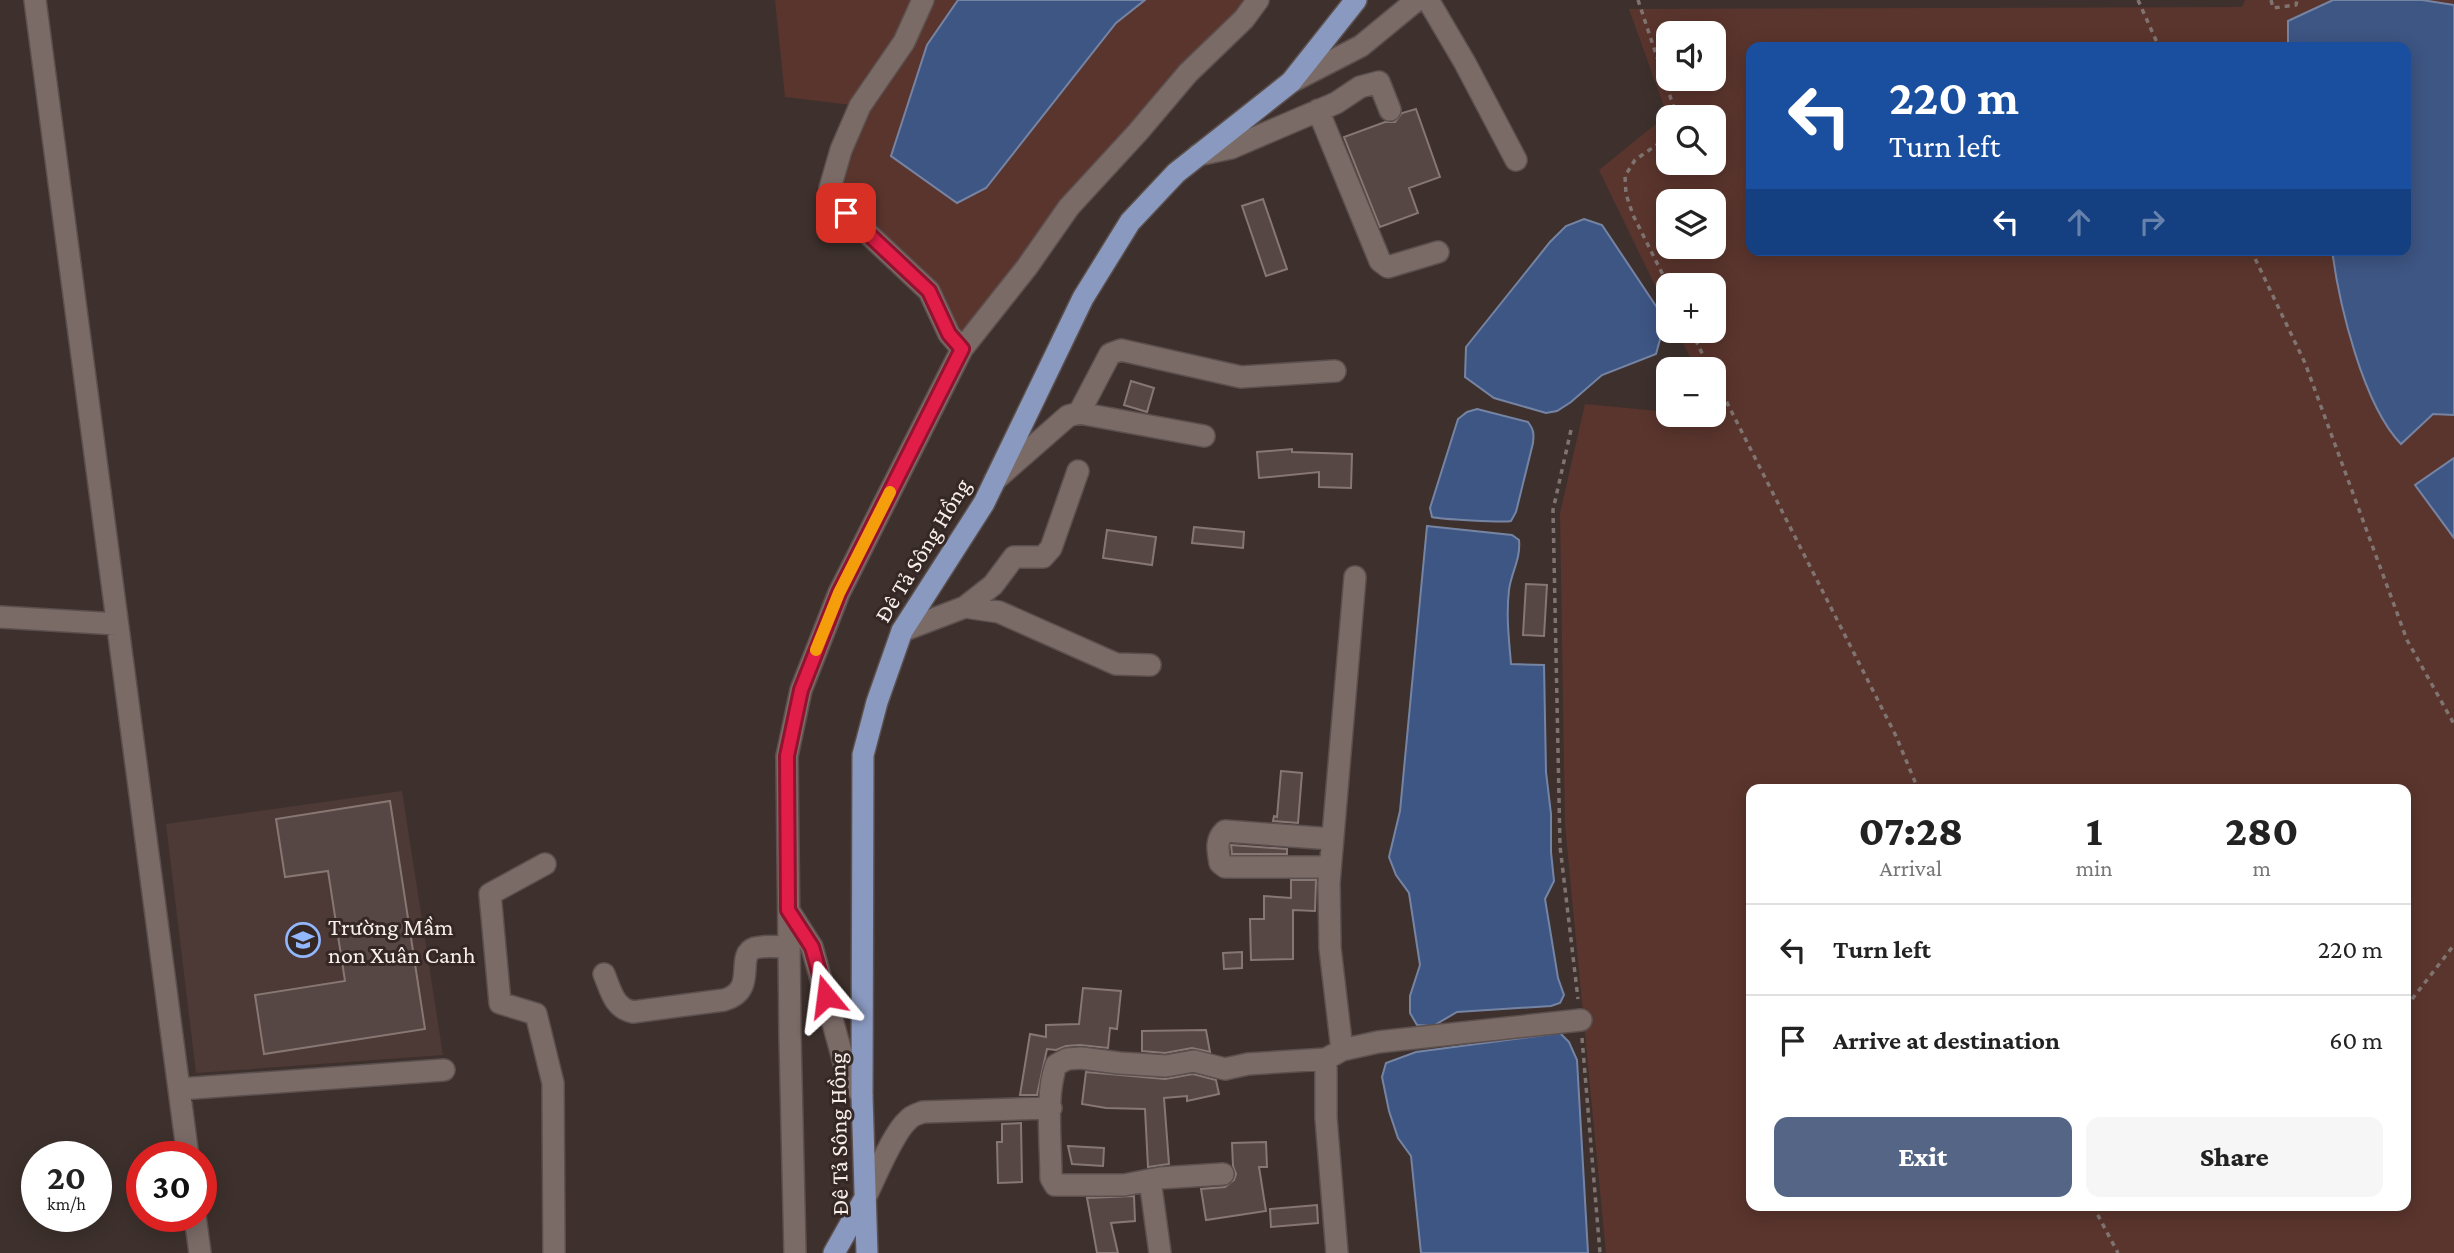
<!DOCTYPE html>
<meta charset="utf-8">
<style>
body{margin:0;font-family:"Crimson Pro",serif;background:#f6f6f6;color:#222;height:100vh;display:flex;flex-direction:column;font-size:26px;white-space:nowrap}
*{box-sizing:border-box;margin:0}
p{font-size:23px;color:#767676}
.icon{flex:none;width:38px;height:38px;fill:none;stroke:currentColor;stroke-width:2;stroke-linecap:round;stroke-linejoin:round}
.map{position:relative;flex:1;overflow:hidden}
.drawer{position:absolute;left:1746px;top:784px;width:665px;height:427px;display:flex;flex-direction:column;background:#fff;border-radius:14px;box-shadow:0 4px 18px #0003}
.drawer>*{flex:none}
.top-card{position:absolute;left:1746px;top:42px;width:665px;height:214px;border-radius:14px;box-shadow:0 4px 18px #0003;background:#1a4fa0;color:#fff;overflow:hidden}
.fabs{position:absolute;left:1656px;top:21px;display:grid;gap:14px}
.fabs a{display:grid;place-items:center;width:70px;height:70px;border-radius:14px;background:#fff;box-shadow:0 4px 18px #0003;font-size:35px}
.speed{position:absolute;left:21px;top:1141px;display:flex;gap:14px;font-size:35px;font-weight:700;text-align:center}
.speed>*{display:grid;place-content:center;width:91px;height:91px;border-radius:50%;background:#fff;box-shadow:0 4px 18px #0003;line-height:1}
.speed small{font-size:18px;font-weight:400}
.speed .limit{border:10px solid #d22;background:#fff;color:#111}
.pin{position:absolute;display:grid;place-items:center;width:60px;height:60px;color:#fff;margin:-30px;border-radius:14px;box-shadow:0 4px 10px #0006}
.me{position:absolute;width:77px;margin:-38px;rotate:344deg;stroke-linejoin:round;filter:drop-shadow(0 0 5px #0008)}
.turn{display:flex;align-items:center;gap:24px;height:147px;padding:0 28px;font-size:32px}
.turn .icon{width:91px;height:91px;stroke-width:2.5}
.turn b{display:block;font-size:49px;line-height:60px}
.lanes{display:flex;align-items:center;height:66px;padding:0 28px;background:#0003;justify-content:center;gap:35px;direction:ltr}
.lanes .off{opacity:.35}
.eta{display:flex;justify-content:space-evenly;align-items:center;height:119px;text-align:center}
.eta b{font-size:42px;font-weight:800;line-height:49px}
.cta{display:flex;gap:14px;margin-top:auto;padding:14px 28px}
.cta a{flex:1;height:80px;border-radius:14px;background:#546585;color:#fff;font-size:28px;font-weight:800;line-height:80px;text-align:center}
.cta a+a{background:#f6f6f6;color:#222}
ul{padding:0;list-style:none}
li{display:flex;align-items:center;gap:21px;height:91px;padding:0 28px;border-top:2px solid #e0e0e0}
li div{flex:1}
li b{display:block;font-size:26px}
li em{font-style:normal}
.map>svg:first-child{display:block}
.built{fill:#4d3935}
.green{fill:#5a352d;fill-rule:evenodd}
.water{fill:#3e5684;stroke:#7684a4;stroke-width:2}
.building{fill:#564744;stroke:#877773;stroke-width:2}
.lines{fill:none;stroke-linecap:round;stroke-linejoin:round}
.minor-casing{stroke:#5c504e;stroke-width:24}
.major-casing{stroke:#5c504e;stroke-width:24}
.path{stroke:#807471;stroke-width:3.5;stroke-dasharray:5 5;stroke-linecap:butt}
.minor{stroke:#7b6b67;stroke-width:21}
.major{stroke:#8999bf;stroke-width:21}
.route-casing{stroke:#92132f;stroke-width:18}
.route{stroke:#e11d48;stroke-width:12}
.slow{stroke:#f59e0b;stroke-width:12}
.labels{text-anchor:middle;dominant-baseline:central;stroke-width:6;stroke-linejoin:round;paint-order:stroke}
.street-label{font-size:24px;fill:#f8efed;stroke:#342724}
.poi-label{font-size:24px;fill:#f8efed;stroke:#342724;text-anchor:start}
</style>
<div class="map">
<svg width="2454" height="1253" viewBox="0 0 2454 1253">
<rect width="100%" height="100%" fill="#3e312d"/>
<path class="built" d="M402,791L443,1055L196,1073L166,824Z"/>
<path class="green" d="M775,0H1258L1188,73L962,349L929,291L830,188L860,106L785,97Z
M2245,0H2454V1253H1606L1565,825L1560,513L1585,404L1668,412V415L1718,416L1713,405V369H1696L1677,331H1713V285H1668V312L1599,170L1667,115L1629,9L2242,7ZM1668,33H1713V79H1668ZM1752,47H2406V250H1752ZM1668,117H1713V163H1668ZM1668,201H1713V247H1668ZM1752,789H2406V1206H1752Z"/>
<path class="water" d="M958,0H1145L1116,23L986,188L957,203L891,156L927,45Z
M2333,0H2422L2454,5V415L2433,414L2401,444C2363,405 2339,304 2332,250H2406V47H2288V21Z
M1584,219L1602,225L1658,309L1661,336L1656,354L1602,375L1571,402L1557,411L1546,413L1494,398L1465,377L1466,347L1550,242L1566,226Z
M1477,409L1528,422C1534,430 1534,434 1533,443L1516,512L1511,521C1504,523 1439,519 1432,517L1430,508L1458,419L1467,412Z
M2454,458V538L2415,485Z
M1427,526L1512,535L1519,540C1521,559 1511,573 1509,590C1506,615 1509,640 1511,664L1544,665L1546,772L1551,814V852L1554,881L1545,899L1558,978L1564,995L1560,1003L1551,1006L1457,1012L1433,1026L1417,1025L1410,1013V996L1420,965L1409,893L1396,875L1389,857L1400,811Z
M1560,1033L1569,1042L1577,1060L1588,1253H1421L1411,1156L1398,1138L1389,1111L1382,1077L1386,1063L1416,1052Z"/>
<path class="building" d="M1416,109L1440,177L1409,188L1418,213L1380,227L1344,137L1385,122H1395L1402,113Z
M1263,199L1287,269L1266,276L1242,206Z
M1131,381L1154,388L1147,412L1124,405Z
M1292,449V452L1352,454L1351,488L1319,487V472L1259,478L1257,452Z
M1194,527L1244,532L1243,548L1192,543Z
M1107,530L1156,537L1152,565L1103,558Z
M1526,584L1547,585L1544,636L1523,635Z
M1281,771L1302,773L1298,823L1273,821L1274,816L1277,817Z
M390,801L425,1029L264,1054L255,995L345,981L328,871L285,877L276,819Z
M1231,845L1287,849V854H1232Z
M1291,880H1316L1315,911L1293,910V959L1251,960L1250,919H1264V896L1291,898Z
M1242,952V968L1224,969L1223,953Z
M1083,988L1121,991L1117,1029L1110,1028L1108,1048L1080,1045L1066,1046L1056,1050L1047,1049L1037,1095H1020L1030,1034L1046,1037V1025L1079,1024Z
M1206,1030L1210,1052L1192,1048L1165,1053L1142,1051V1031Z
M1086,1072L1165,1079L1193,1074L1216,1080L1219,1094L1187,1101V1096L1164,1098L1169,1164L1148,1167L1145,1109L1106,1108L1082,1104Z
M1021,1123L1022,1182L998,1183L997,1142H1002V1124Z
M1266,1142L1267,1167H1259L1266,1211L1206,1220L1201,1189L1225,1187L1234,1180L1236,1174L1233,1166L1232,1143Z
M1068,1146L1104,1148L1103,1166L1072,1164Z
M1134,1196L1135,1221L1111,1223L1118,1253H1097L1087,1198Z
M1317,1205L1318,1223L1271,1227L1270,1209Z"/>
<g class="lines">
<g class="minor-casing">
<path id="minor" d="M35,0L188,1157
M923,0L904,42L860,106L841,150L830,188L846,213L929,291L949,334L962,349
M1428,0L1465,63L1516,160
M1291,82L1361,46L1417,0
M1318,110L1380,261L1388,267L1438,252
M1198,155L1231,148L1336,103L1360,87L1379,82L1390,110
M1079,413L1110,354L1121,350L1241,377L1335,371
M995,480L1068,416L1079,413L1204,436
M965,607L993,585L1014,557H1043L1051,548L1078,471
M0,617L117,624
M902,631L965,607L999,612L1116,664L1150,665
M545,864L490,894L500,1003L536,1014L553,1083L554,1253
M1330,867H1225L1220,863C1218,851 1215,840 1225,831L1332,839
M789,911L812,947L846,1070L862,1096
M604,974C611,991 614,1008 633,1012L724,1000C759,990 734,955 755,948C765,945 779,947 789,947
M1342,1050L1330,948L1329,883L1355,577
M1326,1059V1118L1337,1253
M180,1089L444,1070
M1223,1174L1160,1178L1124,1185H1055L1051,1178C1051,1143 1045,1097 1056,1065L1067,1059L1081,1058L1119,1063L1166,1066L1194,1061L1225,1069L1248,1064L1326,1059L1342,1050L1378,1042L1581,1020
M1150,1180L1160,1253
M866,1196C876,1176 893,1133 908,1120C912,1115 918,1114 923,1112L1051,1108
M195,1216L200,1253
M795,1253L790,1036L787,756L801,690L839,593L962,349L1027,267L1069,207L1138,132L1188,73L1244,19L1258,0"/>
</g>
<g class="major-casing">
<path id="major" d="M834,1253L865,1198
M867,1253L862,1096L863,755L877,702L902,631L984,503L1083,298L1130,222L1176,173L1291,82L1356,0"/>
</g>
<path class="path" d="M1638,0L1677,117
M2138,0L2159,47
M2271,0L2273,8L2296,5L2297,0
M1668,137L1635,160L1625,176L1626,194L1633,215L1668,285
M2251,250L2305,363L2407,640L2454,724
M1691,331L1710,369
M1713,375L1896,736L1918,789
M1571,430L1553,510L1560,846L1578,999
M2406,1007L2454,945
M1582,1038L1600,1253
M2093,1206L2118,1253"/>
<use href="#minor" class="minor"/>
<use href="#major" class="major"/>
</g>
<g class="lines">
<g class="route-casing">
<path id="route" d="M826,996L812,947L788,910L787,756L801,690L839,593L962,349L949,334L929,291L846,213"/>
</g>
<use href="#route" class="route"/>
<path class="slow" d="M816,650L839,593L890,492"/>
</g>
<defs>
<g id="school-ring" transform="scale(1.75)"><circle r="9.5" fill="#342724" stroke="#92b7fd" stroke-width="1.5"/><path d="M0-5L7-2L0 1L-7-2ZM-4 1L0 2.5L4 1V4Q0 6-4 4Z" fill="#92b7fd"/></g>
</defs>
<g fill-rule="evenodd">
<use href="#school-ring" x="303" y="940"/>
</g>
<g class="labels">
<g class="street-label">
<text transform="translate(922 550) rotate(-59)">Đê Tả Sông Hồng</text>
<text transform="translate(838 1134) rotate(-91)">Đê Tả Sông Hồng</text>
</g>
<g class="poi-label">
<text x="328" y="926">Trường Mầm<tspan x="328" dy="28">non Xuân Canh</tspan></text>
</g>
</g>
</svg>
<div class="fabs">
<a><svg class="icon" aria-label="sound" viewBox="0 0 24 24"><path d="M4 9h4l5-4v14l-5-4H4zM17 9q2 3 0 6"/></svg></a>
<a><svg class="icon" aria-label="search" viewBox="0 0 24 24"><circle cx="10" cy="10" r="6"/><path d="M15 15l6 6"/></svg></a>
<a><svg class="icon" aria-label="layers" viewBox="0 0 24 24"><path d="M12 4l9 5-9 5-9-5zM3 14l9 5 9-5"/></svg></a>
<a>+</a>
<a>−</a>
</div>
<div class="speed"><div>20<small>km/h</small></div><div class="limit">30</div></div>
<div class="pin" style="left:846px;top:213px;background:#d93025"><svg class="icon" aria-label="arrive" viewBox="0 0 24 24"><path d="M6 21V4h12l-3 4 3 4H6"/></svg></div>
<svg class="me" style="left:826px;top:996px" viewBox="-20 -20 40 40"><path d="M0-17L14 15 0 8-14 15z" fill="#e11d48" stroke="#fff" stroke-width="4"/></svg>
<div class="top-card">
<div class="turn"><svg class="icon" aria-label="left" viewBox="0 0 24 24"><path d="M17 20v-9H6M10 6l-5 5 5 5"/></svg><div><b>220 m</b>Turn left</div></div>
<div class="lanes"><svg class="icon" aria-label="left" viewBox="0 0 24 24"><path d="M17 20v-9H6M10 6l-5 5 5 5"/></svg><svg class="icon off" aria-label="ahead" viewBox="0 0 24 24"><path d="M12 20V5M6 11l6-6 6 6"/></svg><svg class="icon off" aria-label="right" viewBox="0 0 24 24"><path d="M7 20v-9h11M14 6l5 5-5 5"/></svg></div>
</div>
<section class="drawer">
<div class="eta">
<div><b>07:28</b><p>Arrival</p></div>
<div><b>1</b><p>min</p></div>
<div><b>280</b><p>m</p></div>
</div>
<ul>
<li><svg class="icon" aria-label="left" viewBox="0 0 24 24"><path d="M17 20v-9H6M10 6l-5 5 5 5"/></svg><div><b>Turn left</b></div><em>220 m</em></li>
<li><svg class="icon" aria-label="arrive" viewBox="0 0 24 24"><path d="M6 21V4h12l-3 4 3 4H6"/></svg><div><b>Arrive at destination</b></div><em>60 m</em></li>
</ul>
<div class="cta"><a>Exit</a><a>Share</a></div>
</section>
</div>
